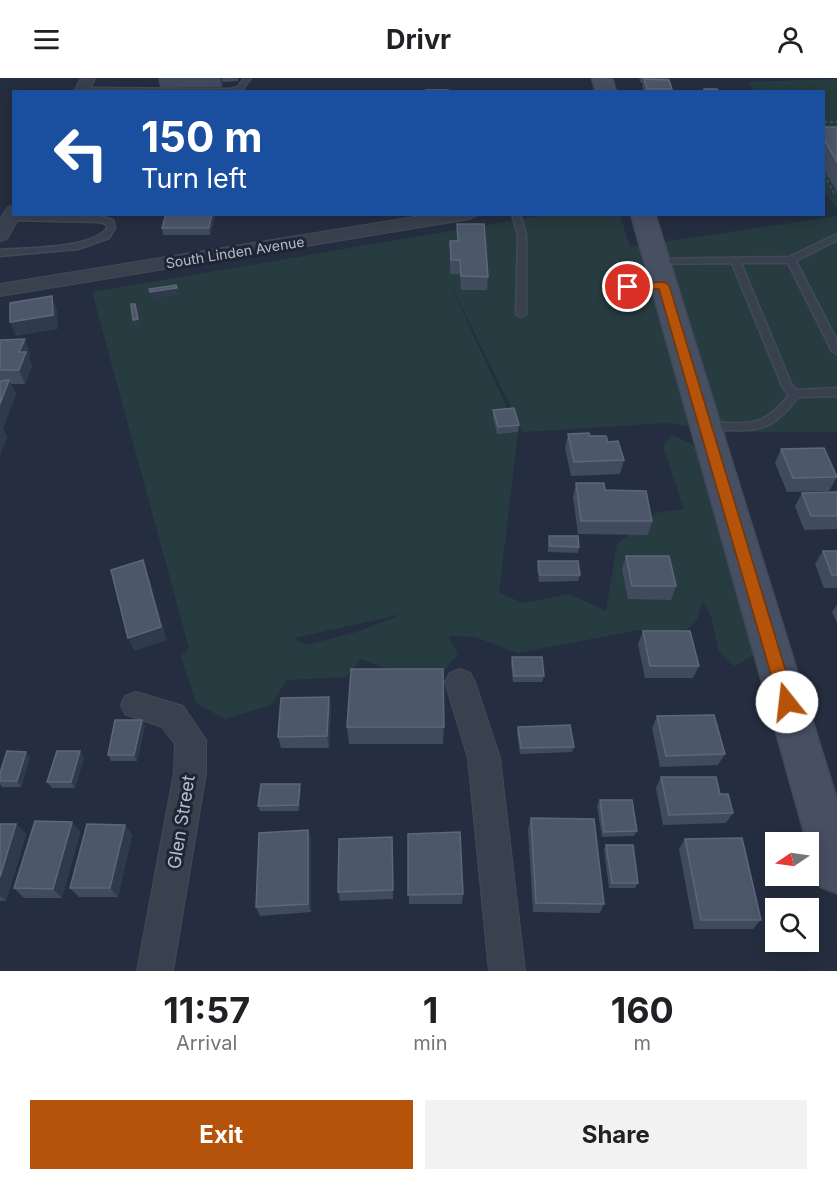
<!DOCTYPE html>
<style>
body{margin:0;font-family:Inter,sans-serif;background:#f2f2f2;color:#202124;height:100vh;display:flex;flex-direction:column;font-size:22px;white-space:nowrap}
*{box-sizing:border-box;margin:0}
p{font-size:20px;color:#757577}
.icon{flex:none;width:33px;height:33px;fill:none;stroke:currentColor;stroke-width:2;stroke-linecap:round;stroke-linejoin:round}
.map{position:relative;height:893px;overflow:hidden}
.drawer{display:flex;flex-direction:column;background:#fff;flex:1}
.drawer>*{flex:none}
.hud{position:absolute;left:12px;top:12px;width:813px;height:126px;border-radius:0px;box-shadow:0 3px 15px #0003;background:#1a4fa0;color:#fff;overflow:hidden}
.needle{width:39px;rotate:257deg}
.buttons{position:absolute;left:765px;top:754px;display:grid;gap:12px}
.buttons a{display:grid;place-items:center;width:54px;height:54px;border-radius:0px;background:#fff;box-shadow:0 3px 15px #0003;font-size:30px}
.pin{position:absolute;display:grid;place-items:center;width:51px;height:51px;color:#fff;margin:-26px;border:3px solid #fff;border-radius:50%;box-shadow:0 2px 6px #0007}
.me{position:absolute;width:66px;margin:-33px;rotate:344deg;stroke-linejoin:round;filter:drop-shadow(0 0 4px #0008)}
.turn{display:flex;align-items:center;gap:21px;height:126px;padding:0 30px;font-size:27px}
.turn .icon{width:78px;height:78px;stroke-width:2.5}
.turn b{display:block;font-size:42px;line-height:51px}
.eta{display:flex;justify-content:space-evenly;align-items:center;height:102px;text-align:center}
.eta b{font-size:36px;font-weight:700;line-height:42px}
.button{display:flex;gap:12px;margin-top:auto;padding:12px 30px}
.button a{flex:1;height:69px;border-radius:0px;background:#b45309;color:#fff;font-size:24px;font-weight:700;line-height:69px;text-align:center}
.button a+a{background:#f2f2f2;color:#202124}
header{display:flex;justify-content:space-between;align-items:center;height:78px;padding:0 30px;background:#fff;font-size:27px;font-weight:700}
.map>svg:first-child{display:block}
.green{fill:#273c40;fill-rule:evenodd}
.lines{fill:none;stroke-linecap:round;stroke-linejoin:round}
.service-casing{stroke:#424a59;stroke-width:3}
.minor-casing{stroke:#424a59;stroke-width:2}
.secondary-casing{stroke:#424a59;stroke-width:3}
.path{stroke:#405558;stroke-width:2;stroke-dasharray:3 3;stroke-linecap:butt}
.service{fill:#39414f;fill-rule:evenodd}
.minor{fill:#39414f;fill-rule:evenodd}
.secondary{fill:#474f62;fill-rule:evenodd}
.wall{fill:#404b5d}
.shaded-wall{fill:#303a4d}
.building{fill:#4c5769;stroke:#5d6778;stroke-width:1.5}
.route{fill:#b45309;stroke:#753606;stroke-width:1.5}
.labels{text-anchor:middle;dominant-baseline:central;stroke-width:6;stroke-linejoin:round;paint-order:stroke}
.far-street-label{font-size:14px;fill:#b5bcca;stroke:#1e2635}
.near-street-label{font-size:18px;fill:#b5bcca;stroke:#1e2635}
</style>
<header><svg class="icon" aria-label="menu" viewBox="0 0 24 24"><path d="M4 6h16M4 12h16M4 18h16"/></svg>Drivr<svg class="icon" aria-label="person" viewBox="0 0 24 24"><circle cx="12" cy="8" r="4"/><path d="M4 21q1-7 8-7t8 7"/></svg></header>
<div class="map">
<svg width="837" height="893" viewBox="0 0 837 893">
<rect width="100%" height="100%" fill="#252e40"/>
<path class="green" d="M837,1V130L824,115V14L754,13L749,4Z
M544,137H620L630,169L837,138V354H739L665,345L523,354L445,195L518,354L499,515L523,525L569,516L606,533L617,466L656,435L684,431L663,368L672,357L706,372L761,573L735,588L719,574L711,538L702,523L697,542L679,559L639,552L517,575L475,559L448,558L458,576L437,601L400,595L361,581L346,599L287,602L271,627L225,641L196,625L181,578L189,570L92,214ZM403,536L357,554L306,567L294,560Z"/>
<g class="lines">
<g class="service-casing">
<path id="service" d="M244,0H251L242,12L238,14L78,12L82,10L231,11L238,9Z
M512,136H520L526,157V236L521,239L516,236L518,157Z
M10,137L99,138L113,142L115,150L109,160L78,171L0,178V172C24,170 93,171 107,150L106,146L99,144L7,142V138Z
M837,156V162L796,183L837,263V276L832,273L788,185H741L792,308L797,312L837,310V318L798,319C778,346 764,354 730,352C721,352 711,353 702,351L701,348L702,345L706,344C746,345 762,352 789,317L783,310L732,185L656,186L651,183L653,181L789,179Z
M664,204L667,205V209L612,213L607,210L612,207Z"/>
</g>
<g class="minor-casing">
<path id="minor" d="M81,0H95L89,14H74Z
M14,128V136H21L7,161L0,163V141L8,129Z
M433,136H479L470,141L0,218V206Z
M460,591L470,595L475,604L500,680L525,893H489L468,680L445,604L450,595Z
M136,614L183,628L206,662V695L173,893H137L174,695L175,666L162,649L125,636L121,627L125,618Z"/>
</g>
<g class="secondary-casing">
<path id="secondary" d="M592,0H612L616,14H596Z
M631,136H655L837,722V815L821,809L815,793Z"/>
</g>
<path class="path" d="M824,44H837
M824,97L834,115H837"/>
<use href="#service" class="service"/>
<use href="#minor" class="minor"/>
<use href="#secondary" class="secondary"/>
</g>
<path class="wall" d="M158,0H238V3L223,4L222,9H160Z
M639,0H669L668,2L672,11V14H644L642,8L643,5H641Z
M824,49H837V114L824,92Z
M166,136H216L210,157H163L162,150Z
M687,136H717V138H688Z
M457,146L488,199L487,212H461L460,196H450V163H457Z
M0,262L30,275L29,280L32,288L25,306H11L16,316L3,350L7,359L0,377Z
M493,332L519,347L518,354L497,356L493,339Z
M568,356L590,358L608,364L624,382L620,396L571,398L565,370Z
M781,371L837,399L829,413L787,414L775,385Z
M576,405L605,412L652,443L648,457L578,456L573,419Z
M837,414V451L804,452L795,428L802,415Z
M549,458L579,469L578,475L548,474V465Z
M823,473H837V510H824L815,486Z
M626,478L676,508L671,522L628,521L622,491Z
M538,483L580,497L578,503L539,504L537,490Z
M837,527V545L832,534Z
M643,553L699,588L693,600H645L638,566Z
M512,579L544,598L542,604H513L511,585Z
M329,619L331,631L329,670H281L278,659Z
M657,638L725,676L718,687L660,689L652,650Z
M145,648L137,683H111L108,677Z
M347,649H444L443,666H349Z
M518,649L574,669L572,674L520,676L517,655Z
M30,679L21,709H2L0,706V695Z
M84,679L75,710H52L47,704Z
M661,699L720,716L733,735L726,745L663,747L656,710Z
M301,712L299,733H260L258,728Z
M600,722L637,753L634,758L602,759L597,728Z
M531,740L604,826L600,835L533,834L528,751Z
M72,744L80,754L62,820H24L14,810Z
M0,746H16L26,756L6,823H0Z
M125,747L132,757L118,819H79L70,810Z
M308,752L311,762V834L260,838L256,829Z
M408,756L463,816L462,826H409Z
M685,761L761,842L753,851H694L679,771Z
M606,767L638,805L635,810H609L604,772Z
M392,769L393,821L340,823L338,814Z"/>
<path class="shaded-wall" d="M220,0H222L223,5L222,9Z
M212,136H216L210,157L209,150Z
M177,210L179,217L152,221L150,214Z
M52,218L57,232L58,251L16,258L10,244Z
M135,226L140,249H135L133,242Z
M25,261L30,275L29,280L32,288L25,306L19,292V274Z
M9,302L16,316L3,350L0,344V326Z
M1,345L7,359L0,377V346Z
M143,482L148,496L167,562L134,573L128,560Z
M329,619L331,631L329,670L327,658Z
M142,642L145,648L137,683L134,677Z
M80,673L84,679L75,710L71,704Z
M26,674L30,679L21,709L17,703Z
M300,706L301,712L299,733L298,727Z
M72,744L80,754L62,820L53,811Z
M16,746L26,756L6,823L0,818V799Z
M125,747L132,757L118,819L110,810Z
M308,752L311,762V834L308,826Z"/>
<path class="building" d="M644,1L669,2L672,11H647Z
M704,11H717L718,14H705Z
M426,12H448V14H426Z
M824,49H837V84L824,61Z
M166,136H212L209,150H162Z
M457,146H484L488,199L461,198L460,182H451L450,163H458Z
M176,207L177,210L150,214L149,211Z
M52,218L53,237L10,244V225Z
M131,226H135L138,241L133,242Z
M25,261L19,274H26L19,292H0V262Z
M9,302L0,326V303Z
M514,330L519,347L498,349L493,332Z
M589,355L590,358H606L608,364L618,363L624,382L574,384L568,356Z
M824,370L837,399L793,400L781,371Z
M576,405H604L605,412L646,413L652,443H581Z
M837,414V438H811L802,415Z
M549,458H578L579,469L550,468Z
M823,473H837V497H832Z
M626,478H669L676,508H632Z
M143,482L161,549L128,560L111,492Z
M538,483H578L580,497H540Z
M643,553H690L699,588H650Z
M512,579H542L544,598H514Z
M351,591H443L444,649H347Z
M329,619L327,658L278,659L281,620Z
M714,637L725,676L666,678L657,638Z
M115,642H142L134,677H108Z
M570,647L574,669L521,670L518,649Z
M7,673L26,674L17,703H0V695Z
M57,673H80L71,704H47Z
M661,699H716L720,716H728L733,735L669,737Z
M261,706H300L298,727L258,728Z
M600,722H632L637,753L604,754Z
M531,740L594,741L604,826L536,825Z
M35,743L72,744L53,811L14,810Z
M0,746H16L0,799Z
M87,746L125,747L110,810H70Z
M308,752V826L256,829L259,755Z
M460,754L463,816L408,817V756Z
M392,759L393,812L338,814L339,761Z
M742,760L761,842H701L685,761Z
M606,767H633L638,805H612Z"/>
<path class="route" d="M664,204L669,207L795,624L793,629L787,631L781,629L779,624L659,211L628,212L623,209L628,206Z"/>
<g class="labels">
<g class="far-street-label">
<text transform="translate(235 174) rotate(-9)">South Linden Avenue</text>
</g>
<g class="near-street-label">
<text transform="translate(181 744) rotate(-81)">Glen Street</text>
</g>
</g>
</svg>
<div class="buttons">
<a><svg class="needle" viewBox="-14 -14 28 28"><path d="M0-13l5 13h-10z" fill="#e53935"/><path d="M0 13l5-13h-10z" fill="#757577"/></svg></a>
<a><svg class="icon" aria-label="search" viewBox="0 0 24 24"><circle cx="10" cy="10" r="6"/><path d="M15 15l6 6"/></svg></a>
</div>
<div class="pin" style="left:628px;top:209px;background:#d93025"><svg class="icon" aria-label="arrive" viewBox="0 0 24 24"><path d="M6 21V4h12l-3 4 3 4H6"/></svg></div>
<svg class="me" style="left:787px;top:624px" viewBox="-20 -20 40 40"><circle r="19" fill="#fff"/><path d="M0-13L10 11 0 6-10 11z" fill="#b45309"/></svg>
<div class="hud">
<div class="turn"><svg class="icon" aria-label="left" viewBox="0 0 24 24"><path d="M17 20v-9H6M10 6l-5 5 5 5"/></svg><div><b>150 m</b>Turn left</div></div>
</div>
</div>
<section class="drawer">
<div class="eta">
<div><b>11:57</b><p>Arrival</p></div>
<div><b>1</b><p>min</p></div>
<div><b>160</b><p>m</p></div>
</div>
<div class="button"><a>Exit</a><a>Share</a></div>
</section>
